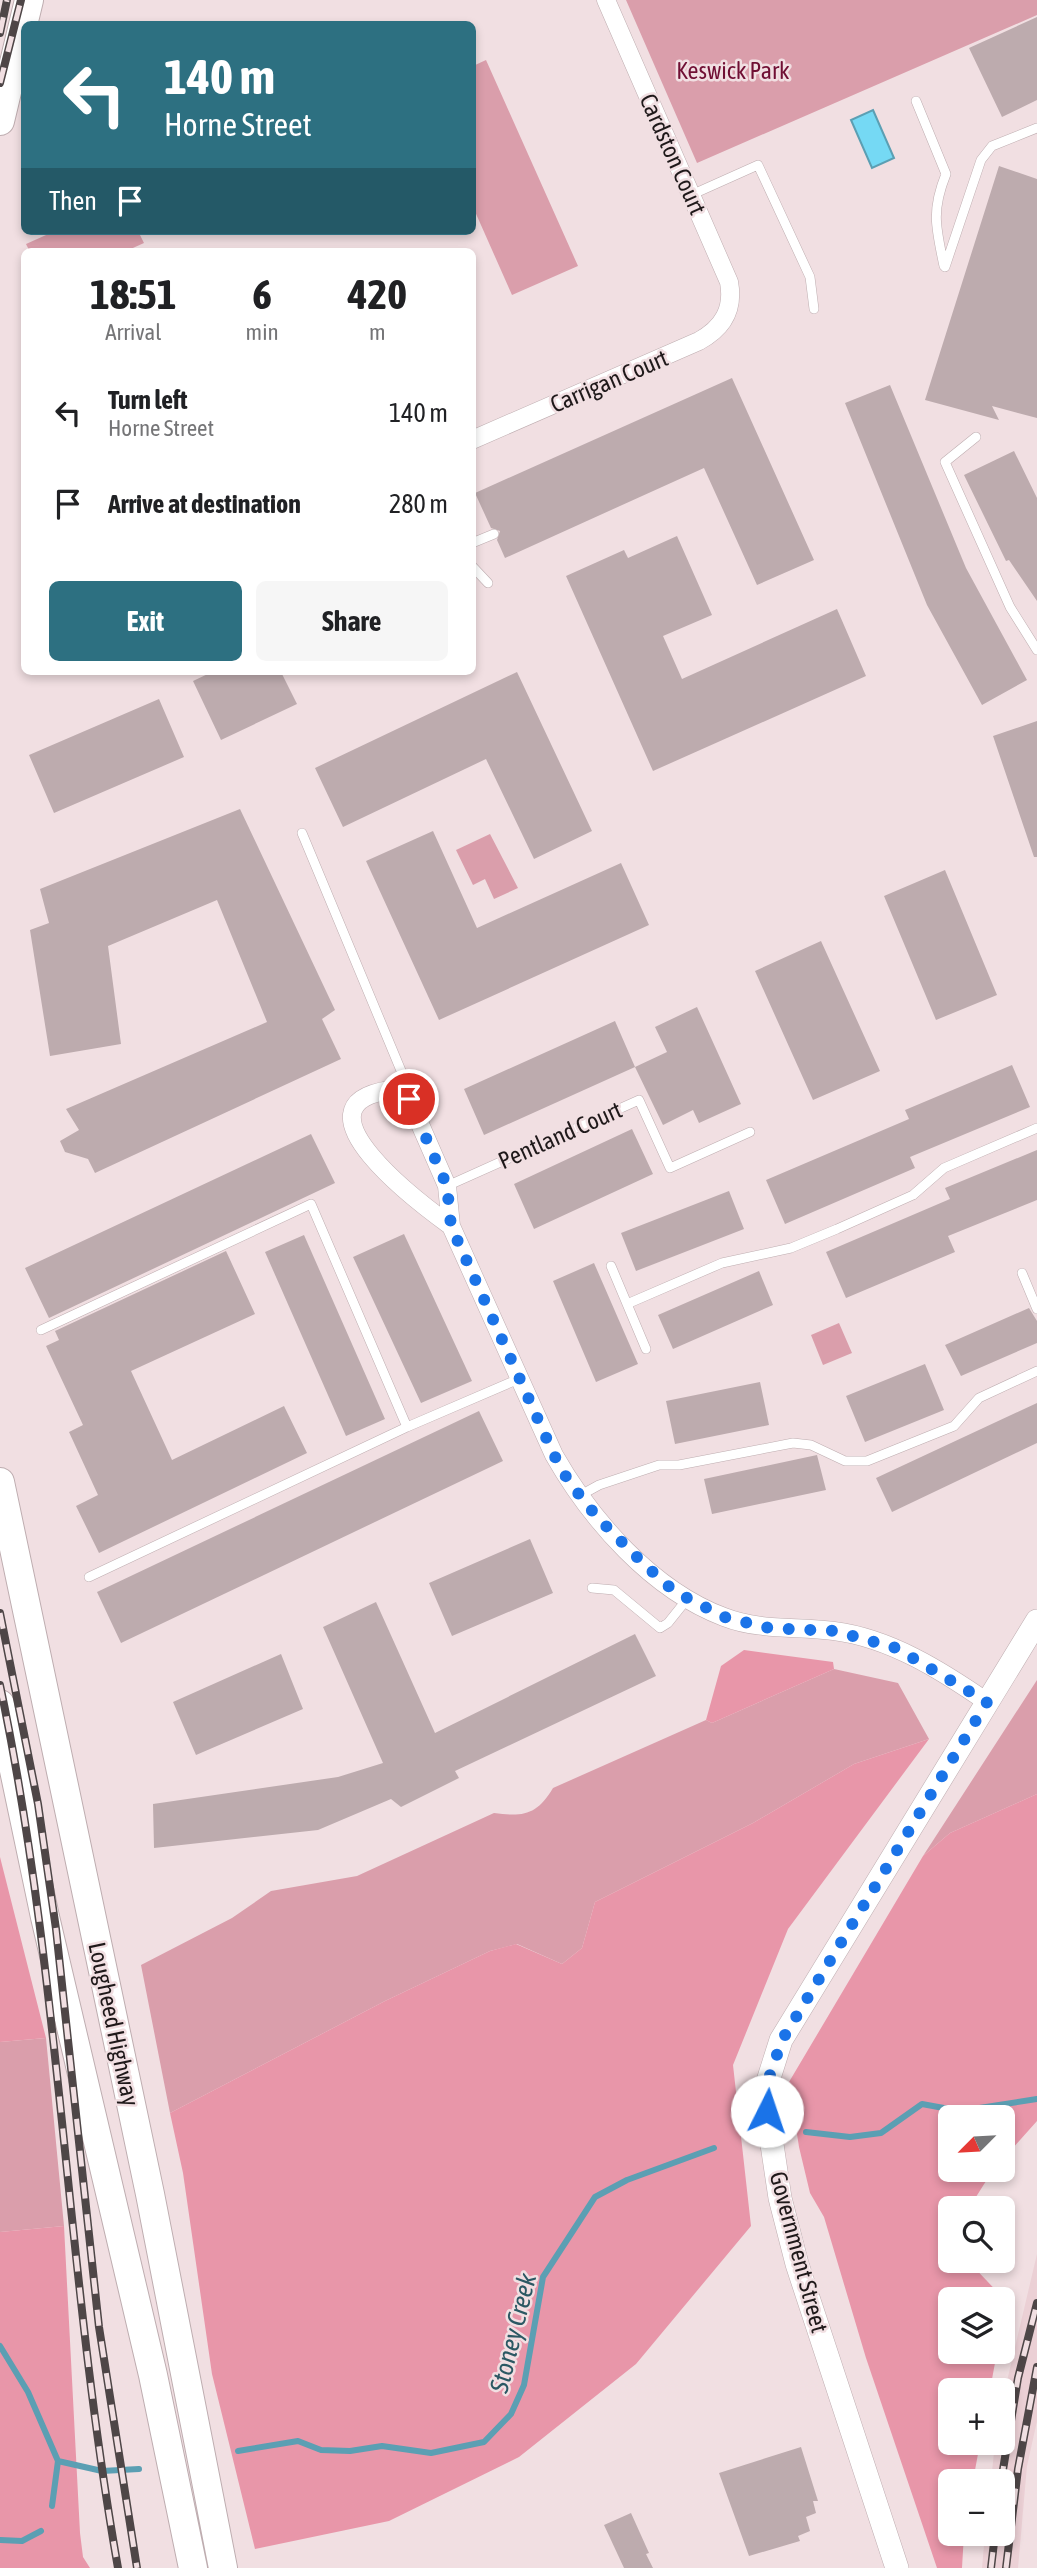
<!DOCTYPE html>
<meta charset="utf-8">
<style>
body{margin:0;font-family:"Asap Condensed",sans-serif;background:#f6f6f6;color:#202124;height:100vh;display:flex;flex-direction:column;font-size:26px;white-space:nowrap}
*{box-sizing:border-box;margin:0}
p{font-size:23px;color:#757577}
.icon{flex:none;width:38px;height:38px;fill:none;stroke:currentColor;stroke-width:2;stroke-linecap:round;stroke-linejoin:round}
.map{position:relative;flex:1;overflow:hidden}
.side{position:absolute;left:21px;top:248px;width:455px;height:427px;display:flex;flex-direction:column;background:#fff;border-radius:10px;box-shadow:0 4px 10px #0003}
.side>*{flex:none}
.banner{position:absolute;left:21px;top:21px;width:455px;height:214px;border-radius:10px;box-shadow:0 4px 10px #0003;background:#2d7081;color:#fff;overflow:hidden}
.needle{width:46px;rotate:246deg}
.fabs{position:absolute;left:938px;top:2105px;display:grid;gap:14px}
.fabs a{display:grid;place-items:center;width:77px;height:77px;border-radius:10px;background:#fff;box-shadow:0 4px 10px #0003;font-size:35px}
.pin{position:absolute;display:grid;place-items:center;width:60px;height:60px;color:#fff;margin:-30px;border:4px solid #fff;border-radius:50%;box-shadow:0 2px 7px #0007}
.me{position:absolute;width:77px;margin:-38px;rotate:4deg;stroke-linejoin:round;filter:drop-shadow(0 0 5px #0008)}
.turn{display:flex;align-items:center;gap:24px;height:147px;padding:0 28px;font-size:32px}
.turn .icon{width:91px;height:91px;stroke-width:2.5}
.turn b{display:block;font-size:49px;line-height:60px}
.then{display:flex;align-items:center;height:66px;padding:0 28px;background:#0003;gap:14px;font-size:26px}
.eta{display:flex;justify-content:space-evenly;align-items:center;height:119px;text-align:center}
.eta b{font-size:42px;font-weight:700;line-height:49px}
.cta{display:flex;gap:14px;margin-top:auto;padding:14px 28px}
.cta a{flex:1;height:80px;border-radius:10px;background:#2d7081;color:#fff;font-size:28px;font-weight:700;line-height:80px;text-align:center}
.cta a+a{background:#f6f6f6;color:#202124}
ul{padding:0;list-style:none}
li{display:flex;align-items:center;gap:21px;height:91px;padding:0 28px}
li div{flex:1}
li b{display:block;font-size:26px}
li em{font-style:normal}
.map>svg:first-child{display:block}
.built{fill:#ebd0d5}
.green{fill:#da9eab}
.forest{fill:#e896a9}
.water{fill:#75d9f4;stroke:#5b9fb3;stroke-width:2}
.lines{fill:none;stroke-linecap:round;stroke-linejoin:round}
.stream{stroke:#5b9fb3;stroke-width:6}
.building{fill:#bdabae}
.service-casing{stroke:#beadb0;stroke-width:10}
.minor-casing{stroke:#beadb0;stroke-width:19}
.tertiary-casing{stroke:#beadb0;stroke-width:24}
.primary-casing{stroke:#beadb0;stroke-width:30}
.service{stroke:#fff;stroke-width:9}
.minor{stroke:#fff;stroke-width:18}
.tertiary{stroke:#fff;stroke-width:23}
.primary{stroke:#fff;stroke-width:28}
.rail-casing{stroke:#4e4647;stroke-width:8}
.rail{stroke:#f1dfe2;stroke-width:5;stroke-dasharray:16;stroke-linecap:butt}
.route{stroke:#1a73e8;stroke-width:12;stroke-dasharray:0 21.6}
.labels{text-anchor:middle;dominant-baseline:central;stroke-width:5;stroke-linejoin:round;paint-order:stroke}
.park-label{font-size:24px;fill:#700f34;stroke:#f1dfe2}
.street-label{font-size:24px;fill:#1f191a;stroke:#f1dfe2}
.water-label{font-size:26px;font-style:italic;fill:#2b5863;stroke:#f1dfe2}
</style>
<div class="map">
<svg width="1037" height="2568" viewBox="0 0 1037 2568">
<rect width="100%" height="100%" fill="#f1dfe2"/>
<path class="built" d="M1037,2254V2421L1027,2466L1018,2568H982L985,2534H1003V2482L991,2481L995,2443H1003V2398Z"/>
<path class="green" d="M626,0H1037V15L697,163Z
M486,60L578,266L512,295L473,207V66Z
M55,231H138L144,243L124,252H30L26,244Z
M490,834L518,888L494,899L485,879L473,885L456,850Z
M839,1323L852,1353L823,1365L811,1335Z
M834,1669L898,1683L929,1739L854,1764L753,1823L595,1902L582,1948L562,1964L517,1944L490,1951L385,2001L170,2113L141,1965L232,1918L271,1891L357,1876L494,1813C523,1817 537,1815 553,1788L706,1720L712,1723Z
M1037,1680V1794L950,1833L923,1856Z
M46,2038L64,2226L0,2232V2042Z"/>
<path class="forest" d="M744,1650L833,1662L834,1669L712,1723L706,1720L721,1666Z
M929,1739L788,1929L733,2065L751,2226L636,2364L519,2457L389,2521L255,2549L212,2374L183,2173L170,2113L385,2001L490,1951L516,1944L562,1964L582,1948L595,1902L753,1823L854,1764Z
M1037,1794V2121L1003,2159V2118H950V2170H993L969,2208H950V2261H968L1007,2302L1003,2322V2300H950V2352H997L990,2390H950V2443H980L973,2481L950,2482V2534H964L962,2568H937L866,2358L824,2217L810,2193L799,2147L789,2082L923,1856L950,1833Z
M0,1857L46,2038L0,2042Z
M64,2226L80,2533L83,2557L90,2568H0V2232Z"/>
<path class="water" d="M873,110L894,158L872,168L851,120Z"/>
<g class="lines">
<path class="stream" d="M806,2132L850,2137L881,2133L922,2104L960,2111L1037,2099
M0,2346L28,2392L58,2461L102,2471L139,2469
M238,2451L298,2441L321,2450L350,2451L382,2446L431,2453L484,2442L511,2414L524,2385L543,2277L595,2197L627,2180L714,2148
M52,2506L58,2461
M0,2540L22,2541L41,2531"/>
</g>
<path class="building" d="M1037,17V100L1002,117L969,48Z
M999,166L1037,179V418L992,406L999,420L925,400Z
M732,378L814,560L757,585L704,468L505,558L497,540L500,531L491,528L475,493Z
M890,385L966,568L1027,680L982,705L927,605L845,403Z
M1014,451L1037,498V601L1009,560L1006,561L964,475Z
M677,536L712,615L663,636L682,679L837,609L866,676L653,771L566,576L624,550L628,558Z
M212,672H281L297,704L221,740L193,681Z
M517,672L592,831L534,859L486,759L343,827L315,768Z
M159,699L184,757L54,813L29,755Z
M1037,721V857H1034L993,736Z
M240,809L335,1010L322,1019L341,1059L95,1173L88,1159L65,1152L60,1141L79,1130L66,1109L267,1022L217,900L108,946L121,1044L50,1056L30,930L49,923L40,889Z
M433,831L477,928L621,863L649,925L439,1020L366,861Z
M945,870L997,995L936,1020L884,896Z
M821,941L880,1071L813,1100L755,971Z
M697,1007L741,1104L699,1123L693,1110L663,1125L635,1067L667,1052L655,1027Z
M615,1021L635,1067L484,1135L464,1089Z
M1012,1065L1030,1107L910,1157L915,1168L785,1224L766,1180L909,1119L905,1110Z
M632,1129L653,1174L534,1229L514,1184Z
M311,1134L335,1183L49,1318L25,1268Z
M1037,1150V1200L948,1236L955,1252L846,1298L826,1252L950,1199L945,1188Z
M729,1191L744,1229L636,1271L621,1233Z
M404,1234L472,1381L421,1403L353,1257Z
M304,1235L385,1419L346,1436L265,1252Z
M226,1251L255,1314L131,1371L172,1460L284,1406L307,1453L99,1553L76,1506L98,1495L69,1432L83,1425L46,1346L59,1340L55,1331Z
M594,1263L638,1364L596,1382L553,1281Z
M759,1271L773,1305L673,1349L658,1315Z
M1029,1308L1037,1321V1343L961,1376L945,1345Z
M925,1364L944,1410L865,1442L846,1396Z
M760,1382L769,1425L675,1444L666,1401Z
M1037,1403V1443L892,1512L876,1478Z
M479,1411L503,1461L121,1643L97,1592Z
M817,1455L826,1490L712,1514L704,1479Z
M530,1539L553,1593L452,1636L429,1583Z
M376,1602L435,1733L635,1634L656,1676L455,1771L459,1778L401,1807L391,1799L318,1830L154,1848L153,1804L338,1777L383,1763L323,1627Z
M281,1654L303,1709L196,1755L173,1702Z
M801,2447L818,2501H813L816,2513L806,2517L810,2531L798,2536L800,2541L749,2556L719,2473Z
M631,2513L649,2553L646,2554L653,2568H624L604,2525Z"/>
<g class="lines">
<g class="service-casing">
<path id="service" d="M916,101L946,174C931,211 936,228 944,266
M691,195L758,165L810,277L814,309
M945,267L981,160L992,146L1037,128
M976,437L945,462L1010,607L1037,650
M472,543L494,534
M472,566L488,583
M302,833L402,1073L409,1097
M447,1186L639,1100L670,1168L750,1132
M611,1266L646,1349
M1022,1273L1037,1309
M627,1304L722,1263L791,1248L837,1229L913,1195L944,1168L1037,1128
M41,1330L311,1204L407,1427L89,1577
M407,1427L521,1378
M579,1496L599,1485L659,1465H679L793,1443L811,1445L845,1461H867L954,1426L979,1398L1037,1371
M592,1588L614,1590L660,1628L668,1623L688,1598"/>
</g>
<g class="minor-casing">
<path id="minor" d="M472,440L699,341C723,328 734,309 729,282L606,0
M390,1090L409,1099L447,1186L451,1226C422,1205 287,1105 390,1090Z
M451,1226L554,1455C591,1520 652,1590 724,1617C760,1631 797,1626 834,1631C890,1638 942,1671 987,1702"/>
</g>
<g class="tertiary-casing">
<path id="tertiary" d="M897,2568L797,2264L780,2198L767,2111L768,2081L781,2040L1037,1621"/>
</g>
<g class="primary-casing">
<path id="primary" d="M0,121L29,0
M0,1482L150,2194L223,2568
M0,1704L45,1917L153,2375L193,2568"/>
</g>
<use href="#service" class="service"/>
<use href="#minor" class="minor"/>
<use href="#tertiary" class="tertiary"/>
<use href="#primary" class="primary"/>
<g class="rail-casing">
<path id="rail" d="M0,33L7,0
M0,83L21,0
M0,1613L38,1804L56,1929L99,2327L137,2568
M0,1685C61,1975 66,2275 118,2568
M1001,2482L1018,2378L1037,2303
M991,2568L995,2534
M1006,2568L1018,2469L1037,2367"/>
</g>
<use href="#rail" class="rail"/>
</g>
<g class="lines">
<path class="route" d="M409,1099L447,1186L451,1226L554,1455L569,1482L598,1518L646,1566L674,1591L724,1617L769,1628L835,1631L896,1648L987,1702L782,2040L768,2081L767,2111"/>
</g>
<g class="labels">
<g class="park-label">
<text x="733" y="70">Keswick Park</text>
</g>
<g class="street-label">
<text transform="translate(673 154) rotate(66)">Cardston Court</text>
<text transform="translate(609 381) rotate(-23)">Carrigan Court</text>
<text transform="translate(560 1135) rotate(-24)">Pentland Court</text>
<text transform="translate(114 2024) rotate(78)">Lougheed Highway</text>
<text transform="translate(799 2252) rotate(75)">Government Street</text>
</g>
<g class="water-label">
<text transform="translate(513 2333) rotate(-76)">Stoney Creek</text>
</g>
</g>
</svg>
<div class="fabs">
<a><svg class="needle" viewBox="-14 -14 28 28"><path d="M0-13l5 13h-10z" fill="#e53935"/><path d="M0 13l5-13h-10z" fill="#757577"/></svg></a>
<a><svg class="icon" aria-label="search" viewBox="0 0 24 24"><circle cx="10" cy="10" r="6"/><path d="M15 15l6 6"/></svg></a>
<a><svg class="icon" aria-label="layers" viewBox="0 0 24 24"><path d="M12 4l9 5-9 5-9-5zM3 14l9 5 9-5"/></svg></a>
<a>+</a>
<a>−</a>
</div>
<div class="pin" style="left:409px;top:1099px;background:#d93025"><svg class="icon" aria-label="arrive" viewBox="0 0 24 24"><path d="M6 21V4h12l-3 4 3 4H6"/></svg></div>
<svg class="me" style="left:767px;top:2111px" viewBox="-20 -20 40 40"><circle r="19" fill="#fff"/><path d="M0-13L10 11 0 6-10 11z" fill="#1a73e8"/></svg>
<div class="banner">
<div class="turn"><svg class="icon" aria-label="left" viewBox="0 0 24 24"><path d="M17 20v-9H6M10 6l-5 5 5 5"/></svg><div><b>140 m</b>Horne Street</div></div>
<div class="then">Then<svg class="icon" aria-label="arrive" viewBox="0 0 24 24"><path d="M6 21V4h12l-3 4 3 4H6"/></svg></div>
</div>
<section class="side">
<div class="eta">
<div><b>18:51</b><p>Arrival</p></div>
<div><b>6</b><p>min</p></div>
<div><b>420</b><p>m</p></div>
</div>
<ul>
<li><svg class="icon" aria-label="left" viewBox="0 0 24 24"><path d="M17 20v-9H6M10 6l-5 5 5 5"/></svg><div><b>Turn left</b><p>Horne Street</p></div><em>140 m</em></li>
<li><svg class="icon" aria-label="arrive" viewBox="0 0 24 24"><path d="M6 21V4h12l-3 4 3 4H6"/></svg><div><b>Arrive at destination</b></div><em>280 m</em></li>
</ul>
<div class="cta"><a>Exit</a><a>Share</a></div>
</section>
</div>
